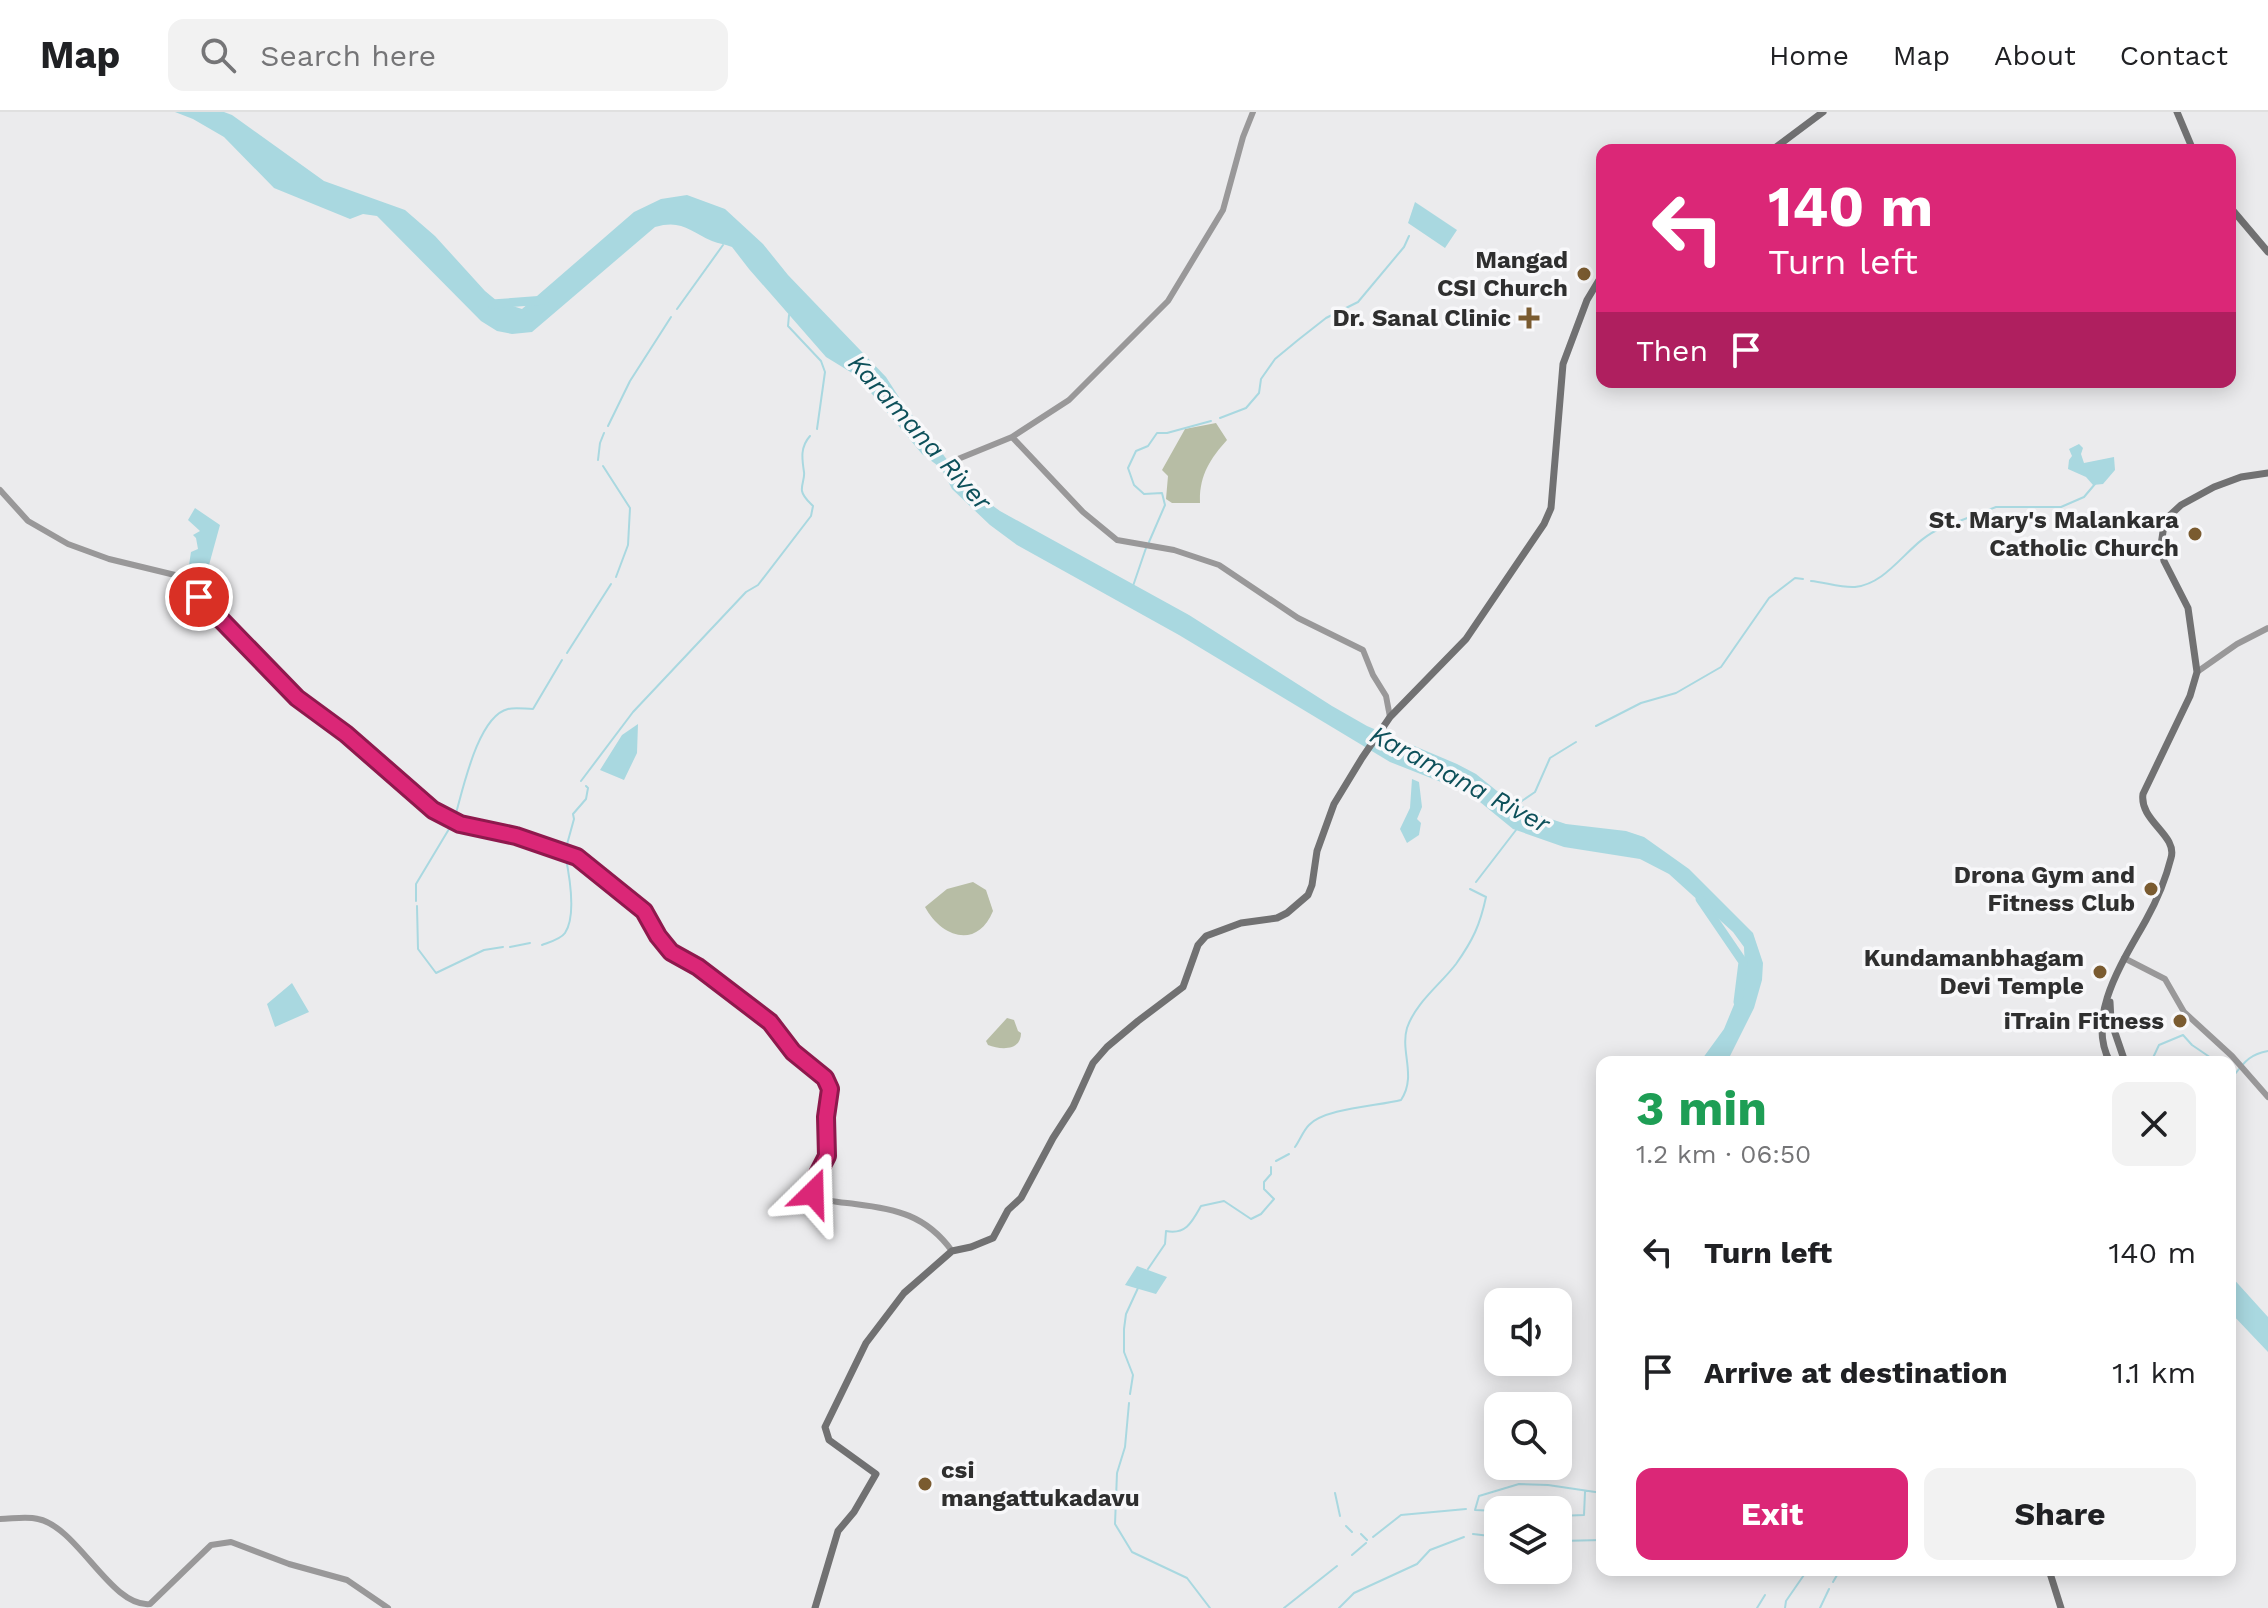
<!DOCTYPE html>
<meta charset="utf-8">
<style>
body{margin:0;font-family:"Work Sans",sans-serif;background:#f2f2f2;color:#202124;height:100vh;display:flex;flex-direction:column;font-size:30px;white-space:nowrap}
*{box-sizing:border-box;margin:0}
p{font-size:26px;color:#757577}
.icon{flex:none;width:44px;height:44px;fill:none;stroke:currentColor;stroke-width:2;stroke-linecap:round;stroke-linejoin:round}
.map{position:relative;flex:1;overflow:hidden}
.sheet{position:absolute;left:1596px;top:944px;width:640px;height:520px;display:flex;flex-direction:column;background:#fff;border-radius:16px;box-shadow:0 4px 20px #0003}
.sheet>*{flex:none}
.banner{position:absolute;left:1596px;top:32px;width:640px;height:244px;border-radius:16px;box-shadow:0 4px 20px #0003;background:#db2777;color:#fff;overflow:hidden}
.controls{position:absolute;left:1484px;top:1176px;display:grid;gap:16px}
.controls a{display:grid;place-items:center;width:88px;height:88px;border-radius:16px;background:#fff;box-shadow:0 4px 20px #0003;font-size:40px}
.pin{position:absolute;display:grid;place-items:center;width:68px;height:68px;color:#fff;margin:-34px;border:4px solid #fff;border-radius:50%;box-shadow:0 2px 8px #0007}
.me{position:absolute;width:88px;margin:-44px;rotate:22deg;stroke-linejoin:round;filter:drop-shadow(0 0 6px #0008)}
.turn{display:flex;align-items:center;gap:28px;height:168px;padding:0 40px;font-size:36px}
.turn .icon{width:104px;height:104px;stroke-width:2.5}
.turn b{display:block;font-size:56px;line-height:68px}
.then{display:flex;align-items:center;height:76px;padding:0 40px;background:#0003;gap:16px;font-size:30px}
.round{display:grid;place-items:center;flex:none;width:84px;height:84px;border-radius:16px;background:#f2f2f2}
.head{display:flex;align-items:center;justify-content:space-between;height:136px;padding:0 40px}
h1{font-size:48px;font-weight:700;line-height:60px;color:#1e9e55}
.primary-button{display:flex;gap:16px;margin-top:auto;padding:16px 40px}
.primary-button a{flex:1;height:92px;border-radius:16px;background:#db2777;color:#fff;font-size:32px;font-weight:700;line-height:92px;text-align:center}
.primary-button a+a{background:#f2f2f2;color:#202124}
ul{padding:0;list-style:none}
li{display:flex;align-items:center;gap:24px;height:120px;padding:0 40px}
li div{flex:1}
li b{display:block;font-size:30px}
li em{font-style:normal}
header{display:flex;align-items:center;gap:48px;box-sizing:border-box;height:112px;padding:0 40px;background:#fff;border-bottom:2px solid #e0e0e0}
header strong{font-size:38px}
nav{display:flex;gap:44px;margin-inline-start:auto;font-size:28px}
.search{width:560px;height:72px;background:#f2f2f2;display:flex;align-items:center;gap:20px;box-sizing:border-box;padding:0 28px;border-radius:16px;color:#757577;font-size:30px}
.map>svg:first-child{display:block}
.green{fill:#b7bda5}
.water{fill:#a9d8e0}
.lines{fill:none;stroke-linecap:round;stroke-linejoin:round}
.stream{stroke:#a9d8e0;stroke-width:2}
.river{stroke:#a9d8e0;stroke-width:9}
.tertiary{stroke:#999899;stroke-width:6}
.secondary{stroke:#717172;stroke-width:7}
.route-casing{stroke:#8e194d;stroke-width:20}
.route{stroke:#db2777;stroke-width:14}
.poi-dot{fill:#7a5b30;stroke:#f8f8fa;stroke-width:3}
.labels{text-anchor:middle;dominant-baseline:central;stroke-width:7;stroke-linejoin:round;paint-order:stroke}
.poi-label{font-size:24px;font-weight:bold;fill:#2f2f2f;stroke:#f8f8fa;text-anchor:end}
.water-label{font-size:26px;font-style:italic;fill:#0d505a;stroke:#f8f8fa}
</style>
<header>
<strong>Map</strong>
<div class="search"><svg class="icon" aria-label="search" viewBox="0 0 24 24"><circle cx="10" cy="10" r="6"/><path d="M15 15l6 6"/></svg>Search here</div>
<nav><a>Home</a><a>Map</a><a>About</a><a>Contact</a></nav>
</header>
<div class="map">
<svg width="2268" height="1496" viewBox="0 0 2268 1496">
<rect width="100%" height="100%" fill="#ebebed"/>
<path class="green" d="M1216,311L1227,328C1210,347 1199,364 1200,391H1172L1166,387L1168,364L1162,358L1185,317Z
M973,770L986,778L993,799C977,838 941,825 925,795L947,777Z
M1007,906L1014,908L1018,919L1021,921C1021,939 1001,938 988,933L986,929Z"/>
<path class="water" d="M175,0H224L232,3L324,69L405,98L435,124L485,179L497,189L522,197L634,100L661,87L687,83L725,97L763,132L788,163L886,265L904,293L971,378L1000,399L1189,503L1332,594L1367,614L1457,652L1476,662L1502,683L1539,703L1566,712L1626,719L1644,725L1689,757L1753,821L1763,851L1762,868L1754,896L1727,950H1700L1724,917L1738,883L1745,858L1744,835L1733,820L1669,762L1640,747L1564,735L1513,717L1469,681L1390,650L1179,523L1017,433L990,413L952,377L941,356L922,342L857,264L826,245L749,157L732,135C725,132 719,132 712,129C690,119 681,107 655,115L532,220L512,222L497,219L481,209L377,104L363,102L350,107L274,76L224,25L193,7Z
M1415,90L1457,118L1445,136L1408,111Z
M2079,332L2083,336L2081,342L2084,351L2114,345L2115,358L2103,372L2093,373L2086,365L2068,357L2069,348L2072,344L2069,337Z
M195,396L220,413L209,453H205L203,459L194,461L189,453L191,440L198,437L196,426L193,423L200,419L188,408Z
M638,612L637,641L624,668L600,658L622,623Z
M1412,667L1419,670L1422,695L1417,707L1421,711L1419,723L1407,731L1400,717L1410,696Z
M292,871L309,900L275,915L267,892Z
M1137,1154L1167,1165L1156,1182L1125,1173Z
M2230,1163L2268,1205V1240L2230,1200Z"/>
<g class="lines">
<path class="stream" d="M677,197L723,133
M789,203L788,214L821,249L825,260L817,317
M1220,306L1246,296L1259,281L1261,267L1275,247L1298,228L1326,206L1358,190L1404,135L1409,124
M608,314L630,269L671,205
M598,348L600,331L604,321
M603,354L630,396L628,433L616,465
M1949,413L1996,395H2061L2084,385L2095,372
M1149,430L1165,393L1162,381L1144,382L1134,373L1128,356L1136,339L1148,334L1157,321H1167L1211,309
M1811,469C1824,470 1841,476 1855,475C1891,471 1909,428 1942,416
M1133,474L1146,436
M567,541L611,472
M1596,614L1641,591L1676,581L1721,555L1769,486L1795,466L1803,467
M581,669L633,600L746,480L758,473L811,404L813,394C809,390 803,385 802,379C801,373 805,366 804,360C802,347 800,335 810,324
M1516,693L1535,680L1550,646L1576,630
M455,705C463,677 478,604 508,597C516,595 525,597 533,597L562,548
M566,736L574,707L573,702L586,687L588,676L586,674
M1476,770L1516,718
M416,789V772L452,712
M417,794L418,837L436,861L484,838L503,835
M542,833C550,830 561,827 565,821C577,803 569,761 565,742
M510,835L530,831
M2151,950L2159,933L2183,923L2192,933L2217,950
M2230,958L2235,962C2245,949 2251,942 2268,939
M1295,1035C1300,1028 1303,1019 1309,1013C1325,996 1379,994 1401,988C1417,964 1400,940 1407,916C1416,890 1440,873 1456,852C1473,828 1480,813 1486,785L1470,777
M1276,1049L1289,1042
M1148,1157L1165,1132L1166,1119C1186,1123 1192,1110 1201,1094L1224,1089L1251,1107L1261,1102L1274,1087L1264,1077V1070L1271,1062V1055
M1130,1282L1133,1263L1124,1240V1217L1126,1202L1138,1176
M1129,1291L1125,1335L1117,1361L1115,1412L1132,1440L1187,1466L1210,1496
M1335,1381L1340,1404
M1498,1399L1475,1398L1479,1384L1519,1372L1548,1373L1602,1381
M1558,1404L1584,1403L1585,1380
M1346,1414L1352,1420
M1361,1422L1367,1428
M1473,1422L1498,1425
M1373,1425L1401,1403L1466,1397
M1560,1429L1602,1428
M1352,1443L1366,1431
M1833,1470L1840,1458
M1284,1496L1337,1454
M1339,1496L1354,1481L1417,1452L1430,1438L1464,1425
M1757,1496L1765,1483
M1785,1496L1786,1489L1806,1460
M1820,1496L1829,1477"/>
<path class="river" d="M492,192L545,188
M1700,787L1743,850L1738,890"/>
<path class="tertiary" d="M1012,325L1083,400L1117,428L1174,438L1219,453L1298,506L1363,538L1373,563L1386,584L1390,605
M958,347L1012,325L1069,288L1168,189L1223,98L1243,25L1253,0
M0,378L28,409L68,432L109,447L175,463L209,493L297,586L346,622L433,698L460,712L516,724L566,740L594,757L630,785L644,799L658,824L671,840L698,855L755,897L770,910L793,940L825,966L830,977L826,1005L828,1037L825,1050L812,1073L813,1081C825,1090 840,1090 855,1092C896,1097 926,1103 952,1139
M2197,560L2237,532L2268,516
M2124,846L2165,867L2184,900L2232,944L2268,985
M0,1407C12,1407 26,1404 38,1407C78,1415 111,1496 150,1492L211,1433L231,1430L289,1452L347,1468L388,1496"/>
<path class="secondary" d="M2177,0L2193,38
M1772,38L1823,0
M2230,95L2268,140
M2110,890L2111,909L2125,950
M2110,950C2085,904 2124,848 2146,808C2156,790 2166,766 2171,746C2178,723 2139,709 2143,682L2190,584L2197,560L2188,496L2164,449L2161,433L2164,413L2167,406L2181,393L2214,375L2241,365L2268,361
M2049,1458L2061,1496
M815,1496L838,1419L854,1400L876,1362L829,1328L825,1315L866,1231L904,1181L952,1139L971,1135L993,1126L1008,1098L1021,1086L1053,1026L1073,995L1093,951L1107,935L1138,909L1183,875L1198,833L1206,824L1241,811L1277,806L1287,801L1308,783L1312,773L1317,739L1334,692L1362,646L1390,605L1466,527L1544,412L1551,396L1563,252L1587,188L1602,163"/>
</g>
<g class="lines">
<g class="route-casing">
<path id="route" d="M199,485L297,586L346,622L433,698L460,712L516,724L577,745L644,799L658,824L671,840L698,855L770,910L793,940L825,966L830,977L826,1005L827,1044L812,1073L813,1081"/>
</g>
<use href="#route" class="route"/>
</g>
<g class="poi-dot">
<circle cx="1584" cy="162" r="8"/>
<path d="M1525 194h8v8h8v8h-8v8h-8v-8h-8v-8h8z"/>
<circle cx="2195" cy="422" r="8"/>
<circle cx="2151" cy="777" r="8"/>
<circle cx="2100" cy="860" r="8"/>
<circle cx="2180" cy="909" r="8"/>
<circle cx="925" cy="1372" r="8"/>
</g>
<g class="labels">
<g class="poi-label">
<text x="1568" y="148">Mangad<tspan x="1568" dy="28">CSI Church</tspan></text>
<text x="1511" y="206">Dr. Sanal Clinic</text>
<text x="2179" y="408">St. Mary's Malankara<tspan x="2179" dy="28">Catholic Church</tspan></text>
<text x="2135" y="763">Drona Gym and<tspan x="2135" dy="28">Fitness Club</tspan></text>
<text x="2084" y="846">Kundamanbhagam<tspan x="2084" dy="28">Devi Temple</tspan></text>
<text x="2164" y="909">iTrain Fitness</text>
<text x="941" y="1358" text-anchor="start">csi<tspan x="941" dy="28">mangattukadavu</tspan></text>
</g>
<g class="water-label">
<text transform="translate(920 320) rotate(48)">Karamana River</text>
<text transform="translate(1460 667) rotate(28)">Karamana River</text>
</g>
</g>
</svg>
<div class="controls">
<a><svg class="icon" aria-label="sound" viewBox="0 0 24 24"><path d="M4 9h4l5-4v14l-5-4H4zM17 9q2 3 0 6"/></svg></a>
<a><svg class="icon" aria-label="search" viewBox="0 0 24 24"><circle cx="10" cy="10" r="6"/><path d="M15 15l6 6"/></svg></a>
<a><svg class="icon" aria-label="layers" viewBox="0 0 24 24"><path d="M12 4l9 5-9 5-9-5zM3 14l9 5 9-5"/></svg></a>
</div>
<div class="pin" style="left:199px;top:485px;background:#d93025"><svg class="icon" aria-label="arrive" viewBox="0 0 24 24"><path d="M6 21V4h12l-3 4 3 4H6"/></svg></div>
<svg class="me" style="left:813px;top:1081px" viewBox="-20 -20 40 40"><path d="M0-17L14 15 0 8-14 15z" fill="#db2777" stroke="#fff" stroke-width="4"/></svg>
<div class="banner">
<div class="turn"><svg class="icon" aria-label="left" viewBox="0 0 24 24"><path d="M17 20v-9H6M10 6l-5 5 5 5"/></svg><div><b>140 m</b>Turn left</div></div>
<div class="then">Then<svg class="icon" aria-label="arrive" viewBox="0 0 24 24"><path d="M6 21V4h12l-3 4 3 4H6"/></svg></div>
</div>
<section class="sheet">
<div class="head"><div><h1>3 min</h1><p>1.2 km · 06:50</p></div><a class="round"><svg class="icon" aria-label="close" viewBox="0 0 24 24"><path d="M6 6l12 12M18 6L6 18"/></svg></a></div>
<ul>
<li><svg class="icon" aria-label="left" viewBox="0 0 24 24"><path d="M17 20v-9H6M10 6l-5 5 5 5"/></svg><div><b>Turn left</b></div><em>140 m</em></li>
<li><svg class="icon" aria-label="arrive" viewBox="0 0 24 24"><path d="M6 21V4h12l-3 4 3 4H6"/></svg><div><b>Arrive at destination</b></div><em>1.1 km</em></li>
</ul>
<div class="primary-button"><a>Exit</a><a>Share</a></div>
</section>
</div>
